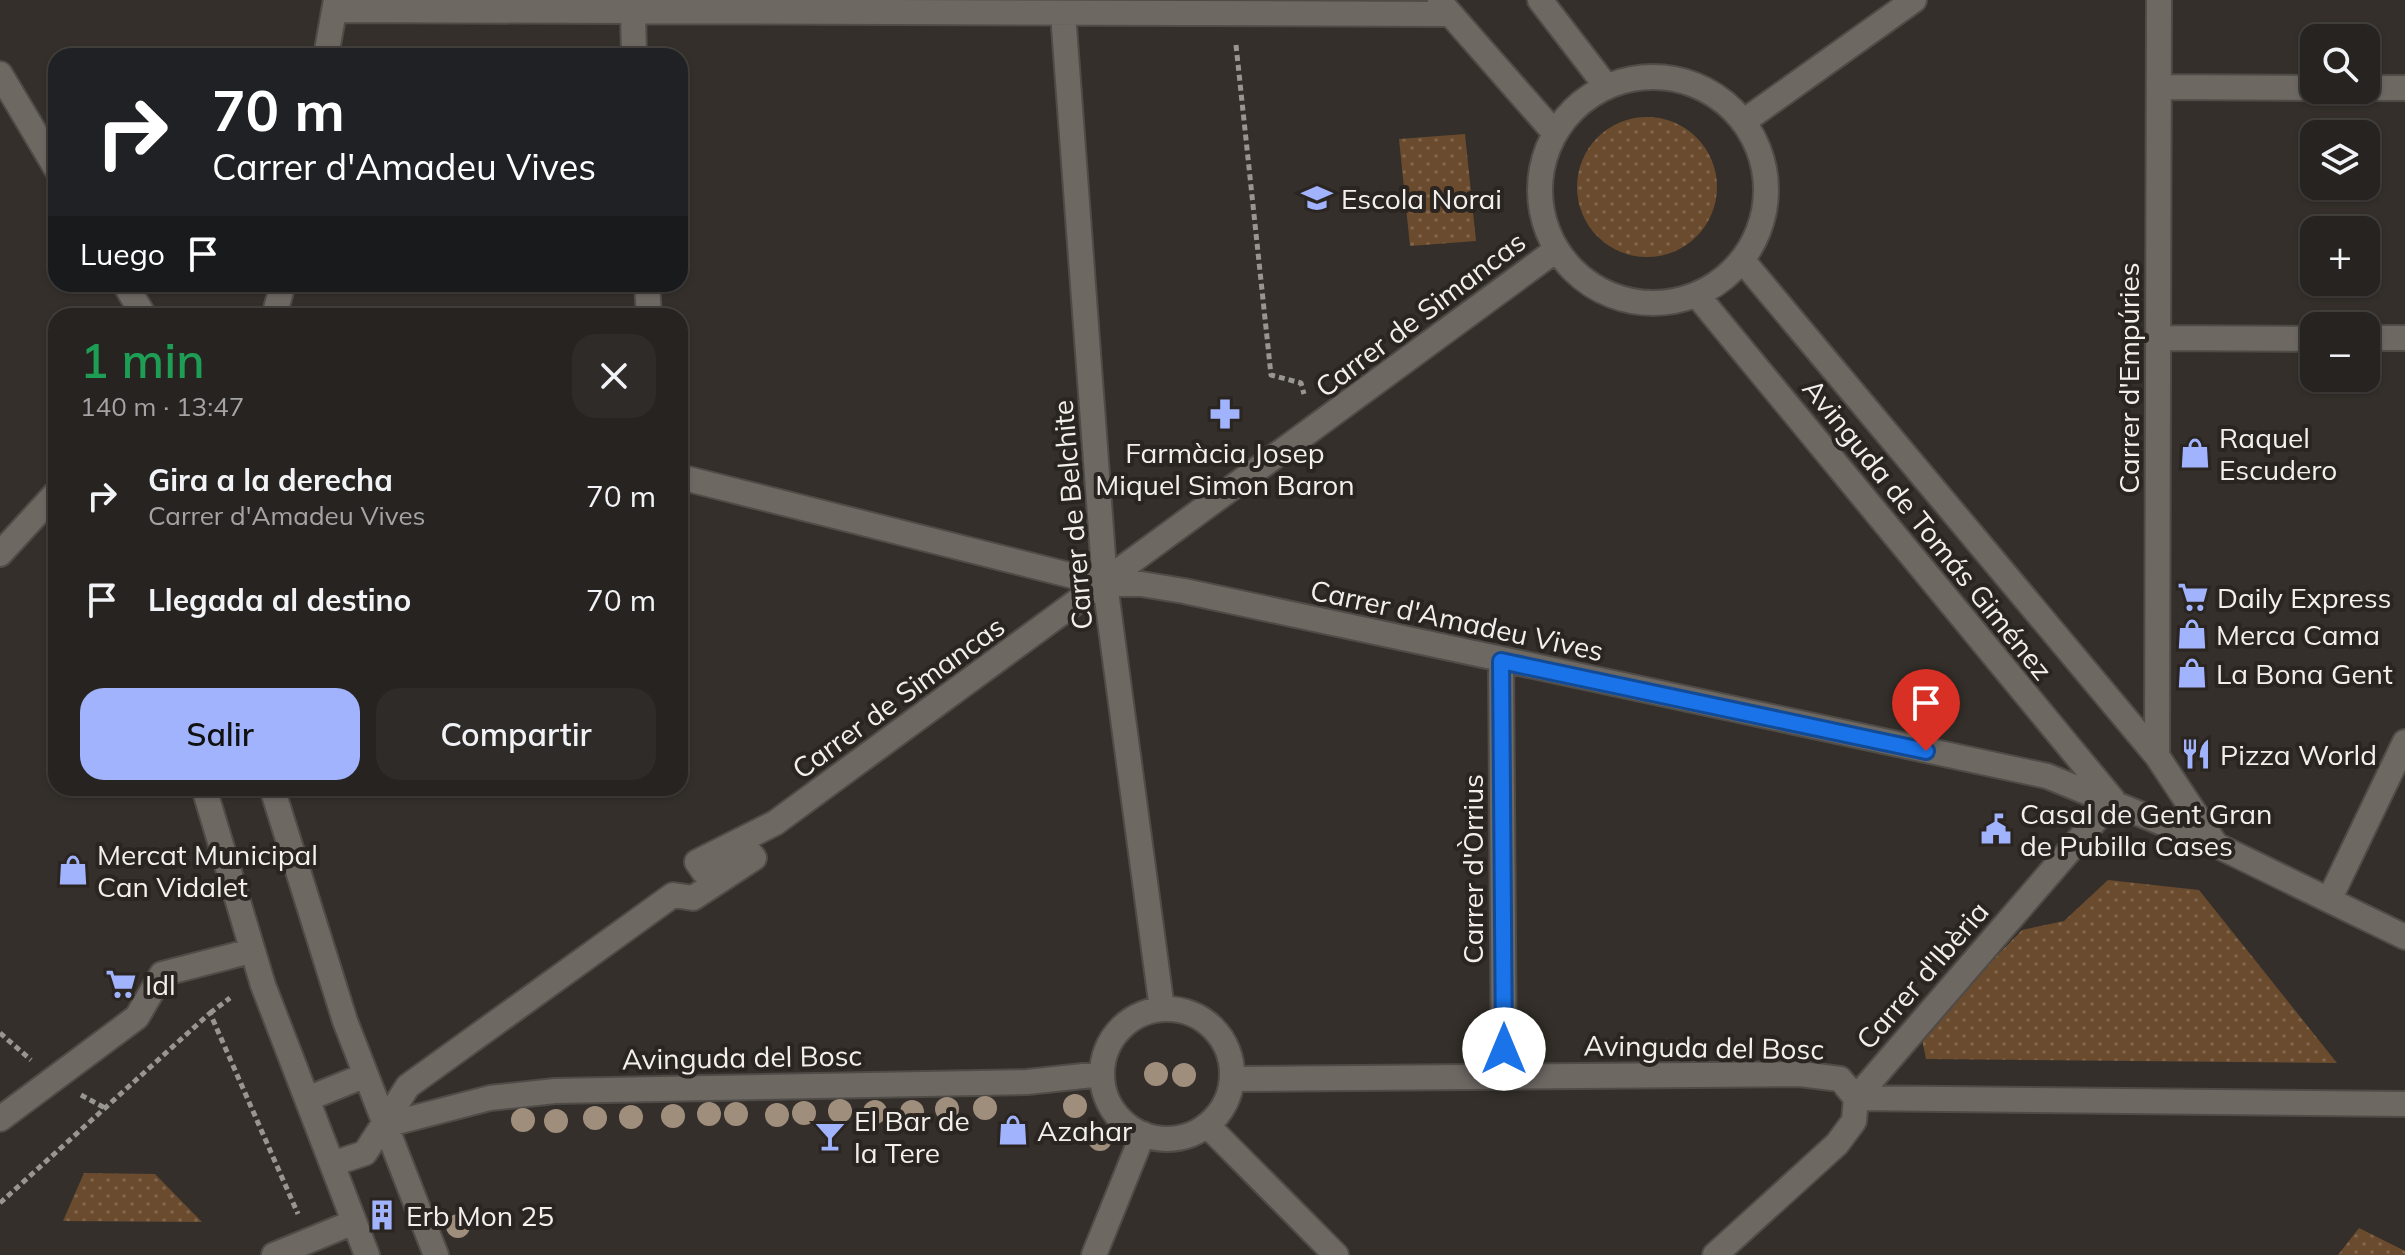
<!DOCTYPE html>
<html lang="es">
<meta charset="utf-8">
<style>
body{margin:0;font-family:Mulish,sans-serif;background:#2f2b29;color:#f1f3f6;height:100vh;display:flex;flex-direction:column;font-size:30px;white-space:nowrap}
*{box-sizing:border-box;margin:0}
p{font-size:26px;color:#a4a4a5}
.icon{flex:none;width:44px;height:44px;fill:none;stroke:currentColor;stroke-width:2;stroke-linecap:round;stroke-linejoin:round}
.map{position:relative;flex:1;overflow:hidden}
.side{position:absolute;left:48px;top:308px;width:640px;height:488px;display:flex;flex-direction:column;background:#272320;border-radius:24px;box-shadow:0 2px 6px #0004,0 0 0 2px #43403e}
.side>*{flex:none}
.hud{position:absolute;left:48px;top:48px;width:640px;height:244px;border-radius:24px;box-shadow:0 2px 6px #0004,0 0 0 2px #43403e;background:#202124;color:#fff;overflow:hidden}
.fabs{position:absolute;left:2300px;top:24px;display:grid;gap:16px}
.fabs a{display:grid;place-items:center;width:80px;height:80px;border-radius:16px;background:#272320;box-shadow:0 2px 6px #0004,0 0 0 2px #43403e;font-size:40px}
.pin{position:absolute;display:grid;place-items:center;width:68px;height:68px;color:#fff;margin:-82px -34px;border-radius:50% 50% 50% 0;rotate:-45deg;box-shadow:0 0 8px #0007}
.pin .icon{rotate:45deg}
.me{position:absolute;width:88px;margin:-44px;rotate:0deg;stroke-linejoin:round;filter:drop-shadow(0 0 6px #0008)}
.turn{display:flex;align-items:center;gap:28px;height:168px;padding:0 32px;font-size:36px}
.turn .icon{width:104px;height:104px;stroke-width:2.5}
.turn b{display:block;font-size:56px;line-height:68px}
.then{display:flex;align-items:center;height:76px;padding:0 32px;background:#0003;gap:16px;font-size:30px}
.round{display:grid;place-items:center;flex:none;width:84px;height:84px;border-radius:24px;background:#2f2b29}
.head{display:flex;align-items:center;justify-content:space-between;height:136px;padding:0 32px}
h1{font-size:48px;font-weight:600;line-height:60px;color:#1e9e55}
.action{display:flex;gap:16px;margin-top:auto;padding:16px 32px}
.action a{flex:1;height:92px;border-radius:24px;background:#a1b3fd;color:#111;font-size:32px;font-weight:600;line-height:92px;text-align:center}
.action a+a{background:#2f2b29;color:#f1f3f6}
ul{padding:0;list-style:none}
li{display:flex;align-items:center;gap:24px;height:104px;padding:0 32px}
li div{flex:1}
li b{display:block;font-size:30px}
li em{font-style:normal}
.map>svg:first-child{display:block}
.green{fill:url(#green-dots)}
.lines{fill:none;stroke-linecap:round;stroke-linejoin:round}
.minor-casing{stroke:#4f4b47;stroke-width:28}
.path{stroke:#999591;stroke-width:5;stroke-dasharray:6 4;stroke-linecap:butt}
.minor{stroke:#6e6863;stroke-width:24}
.tree{fill:#a08e7d}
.route-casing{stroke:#114b97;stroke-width:20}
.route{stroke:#1a73e8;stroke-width:14}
.labels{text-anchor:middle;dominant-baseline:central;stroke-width:8;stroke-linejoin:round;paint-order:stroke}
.poi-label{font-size:28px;fill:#f2efec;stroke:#2a2521;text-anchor:start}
.street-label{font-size:28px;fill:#f2efec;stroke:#2a2521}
</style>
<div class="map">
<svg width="2405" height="1255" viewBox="0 0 2405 1255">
<defs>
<pattern id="green-dots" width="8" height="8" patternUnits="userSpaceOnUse" patternTransform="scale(2)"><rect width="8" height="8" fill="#6a4b2e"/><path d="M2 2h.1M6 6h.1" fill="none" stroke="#80654c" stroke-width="1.8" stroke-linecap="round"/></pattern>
</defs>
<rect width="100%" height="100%" fill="#342f2a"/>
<path class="green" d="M1577 187a70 70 0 1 1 140 0a70 70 0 1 1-140 0Z
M1465,134L1476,241L1410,246L1399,139Z
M2108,880L2199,890L2337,1063L1926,1059L1921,1034L2022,930L2064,921Z
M84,1173L155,1174L202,1222L63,1221Z
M2359,1228L2405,1251V1255H2338Z"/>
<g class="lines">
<g class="minor-casing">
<path id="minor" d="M1540,0L1606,86
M1440,2L1553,131
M335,10L1449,14
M633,11L634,56
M1063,13L1105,584L1162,1009
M326,56L336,0
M0,74L56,168
M1540 190a113 113 0 1 1 226 0a113 113 0 1 1-226 0Z
M2159,87L2314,88
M2366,88H2405
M1743,122L1914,0
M1743,261L2157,756L2216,845L2405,937
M125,284L144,316
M647,284L649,316
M1697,295L2113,800L1856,1098L1854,1121L1837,1144L1715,1255
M274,316L283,284
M2158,338L2314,339
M2366,338H2405
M680,477L1105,584H1141L1184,591L2047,776L2216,845
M0,554L56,493
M1501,661L1504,1076
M2157,756L2159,0
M204,788L263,985L367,1255
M272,788L345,1021L436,1255
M2330,898L2405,742
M1102 1074a65 65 0 1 1 130 0a65 65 0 1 1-130 0Z
M1234,1079L1800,1074L1840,1079L1856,1098
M1856,1098L2405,1104
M307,1099L366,1075
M0,1119L137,1017L162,974L251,951
M386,1125L490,1098L555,1091L1027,1082L1102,1074
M1207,1125L1336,1255
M332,1164L365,1153L408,1086L673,895L693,898L754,858L748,850L704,872L697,862L775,823L1556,250
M274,1255L354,1222
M1094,1255L1143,1134"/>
</g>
<path class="path" d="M1236,45L1271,375L1301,383L1304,394
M210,1013L230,998
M0,1033L31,1060
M81,1095L105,1108
M0,1203L210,1013L298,1214"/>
<use href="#minor" class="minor"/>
</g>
<g class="tree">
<circle cx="1156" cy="1074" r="12"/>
<circle cx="1184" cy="1075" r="12"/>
<circle cx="1075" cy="1106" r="12"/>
<circle cx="985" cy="1108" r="12"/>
<circle cx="947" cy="1109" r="12"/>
<circle cx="840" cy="1111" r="12"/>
<circle cx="875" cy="1112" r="12"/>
<circle cx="912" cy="1112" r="12"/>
<circle cx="804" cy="1113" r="12"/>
<circle cx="709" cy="1114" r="12"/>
<circle cx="736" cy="1114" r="12"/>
<circle cx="777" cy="1115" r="12"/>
<circle cx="673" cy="1116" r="12"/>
<circle cx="631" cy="1117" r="12"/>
<circle cx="595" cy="1118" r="12"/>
<circle cx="523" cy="1120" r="12"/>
<circle cx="556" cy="1121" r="12"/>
<circle cx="1100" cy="1139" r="12"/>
<circle cx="458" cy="1226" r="12"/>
</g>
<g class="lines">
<g class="route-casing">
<path id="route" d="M1504,1049L1501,661L1926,751"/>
</g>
<use href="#route" class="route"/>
</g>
<defs>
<g id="school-bare" transform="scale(2.4)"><path d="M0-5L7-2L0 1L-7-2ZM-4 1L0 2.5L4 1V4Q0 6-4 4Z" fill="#a1b3fd" stroke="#2a2521" stroke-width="2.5" paint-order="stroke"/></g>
<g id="pharmacy-bare" transform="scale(2.4)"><path d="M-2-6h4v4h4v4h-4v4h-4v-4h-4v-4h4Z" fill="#a1b3fd" stroke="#2a2521" stroke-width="2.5" paint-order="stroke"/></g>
<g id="shop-bare" transform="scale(2.4)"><path d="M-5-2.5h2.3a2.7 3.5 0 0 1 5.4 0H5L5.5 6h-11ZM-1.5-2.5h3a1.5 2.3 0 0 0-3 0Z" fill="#a1b3fd" stroke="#2a2521" stroke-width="2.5" paint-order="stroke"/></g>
<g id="supermarket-bare" transform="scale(2.4)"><path d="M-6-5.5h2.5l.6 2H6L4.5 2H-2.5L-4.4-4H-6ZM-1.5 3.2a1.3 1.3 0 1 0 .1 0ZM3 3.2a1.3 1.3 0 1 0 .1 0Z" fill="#a1b3fd" stroke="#2a2521" stroke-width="2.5" paint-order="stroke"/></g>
<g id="restaurant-bare" transform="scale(2.4)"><path d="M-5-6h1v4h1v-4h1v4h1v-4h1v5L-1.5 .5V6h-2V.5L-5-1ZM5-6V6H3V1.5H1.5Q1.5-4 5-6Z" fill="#a1b3fd" stroke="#2a2521" stroke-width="2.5" paint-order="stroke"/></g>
<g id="civic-bare" transform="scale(2.4)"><path d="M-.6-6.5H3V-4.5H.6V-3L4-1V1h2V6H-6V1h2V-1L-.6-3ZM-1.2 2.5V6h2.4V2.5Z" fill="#a1b3fd" stroke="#2a2521" stroke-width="2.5" paint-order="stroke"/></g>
<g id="bar-bare" transform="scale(2.4)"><path d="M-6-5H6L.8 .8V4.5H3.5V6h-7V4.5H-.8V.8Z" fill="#a1b3fd" stroke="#2a2521" stroke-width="2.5" paint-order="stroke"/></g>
<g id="building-bare" transform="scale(2.4)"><path d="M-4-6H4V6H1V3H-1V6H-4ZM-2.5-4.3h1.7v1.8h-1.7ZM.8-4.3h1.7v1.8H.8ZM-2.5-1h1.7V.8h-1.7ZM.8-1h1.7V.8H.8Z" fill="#a1b3fd" stroke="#2a2521" stroke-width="2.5" paint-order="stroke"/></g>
</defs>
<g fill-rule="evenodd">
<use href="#school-bare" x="1317" y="198"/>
<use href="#pharmacy-bare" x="1225" y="414"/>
<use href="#shop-bare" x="2195" y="453"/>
<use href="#supermarket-bare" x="2193" y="597"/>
<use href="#shop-bare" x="2192" y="634"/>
<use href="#shop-bare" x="2192" y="673"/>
<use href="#restaurant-bare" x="2196" y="754"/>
<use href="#civic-bare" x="1996" y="829"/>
<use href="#shop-bare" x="73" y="870"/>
<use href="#supermarket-bare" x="121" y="984"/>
<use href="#shop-bare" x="1013" y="1130"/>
<use href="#bar-bare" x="830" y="1136"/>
<use href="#building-bare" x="382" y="1215"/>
</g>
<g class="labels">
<g class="poi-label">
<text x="1341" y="198">Escola Norai</text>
<text x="2219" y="437">Raquel<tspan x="2219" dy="32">Escudero</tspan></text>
<text x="1225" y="452" text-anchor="middle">Farmàcia Josep<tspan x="1225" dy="32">Miquel Simon Baron</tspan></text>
<text x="2217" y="597">Daily Express</text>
<text x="2216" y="634">Merca Cama</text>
<text x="2216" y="673">La Bona Gent</text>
<text x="2220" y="754">Pizza World</text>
<text x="2020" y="813">Casal de Gent Gran<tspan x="2020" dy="32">de Pubilla Cases</tspan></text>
<text x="97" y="854">Mercat Municipal<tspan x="97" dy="32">Can Vidalet</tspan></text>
<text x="145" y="984">Idl</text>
<text x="854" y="1120">El Bar de<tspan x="854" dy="32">la Tere</tspan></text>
<text x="1037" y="1130">Azahar</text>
<text x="406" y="1215">Erb Mon 25</text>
</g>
<g class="street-label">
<text transform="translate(1420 314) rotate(-37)">Carrer de Simancas</text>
<text transform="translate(2128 378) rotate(-90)">Carrer d'Empúries</text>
<text transform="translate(1072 515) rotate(-95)">Carrer de Belchite</text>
<text transform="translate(1928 529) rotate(51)">Avinguda de Tomás Giménez</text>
<text transform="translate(1457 620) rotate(12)">Carrer d'Amadeu Vives</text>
<text transform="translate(898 697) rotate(-36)">Carrer de Simancas</text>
<text transform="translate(1472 869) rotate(-90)">Carrer d'Òrrius</text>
<text transform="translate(1922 975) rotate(-49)">Carrer d'Ibèria</text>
<text transform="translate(1704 1047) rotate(1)">Avinguda del Bosc</text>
<text transform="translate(742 1057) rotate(-1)">Avinguda del Bosc</text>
</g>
</g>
</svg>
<div class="fabs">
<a><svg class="icon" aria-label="search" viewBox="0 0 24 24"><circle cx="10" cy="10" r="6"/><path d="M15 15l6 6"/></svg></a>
<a><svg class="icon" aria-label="layers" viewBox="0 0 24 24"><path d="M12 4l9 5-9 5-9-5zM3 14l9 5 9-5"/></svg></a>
<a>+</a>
<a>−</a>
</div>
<div class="pin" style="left:1926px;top:751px;background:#d93025"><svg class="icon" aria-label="arrive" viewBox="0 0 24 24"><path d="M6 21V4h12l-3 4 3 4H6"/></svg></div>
<svg class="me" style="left:1504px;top:1049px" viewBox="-20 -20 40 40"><circle r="19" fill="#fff"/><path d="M0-13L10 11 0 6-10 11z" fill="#1a73e8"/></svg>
<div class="hud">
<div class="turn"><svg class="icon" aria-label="right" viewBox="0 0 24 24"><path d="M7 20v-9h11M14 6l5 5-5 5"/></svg><div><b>70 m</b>Carrer d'Amadeu Vives</div></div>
<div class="then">Luego<svg class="icon" aria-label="arrive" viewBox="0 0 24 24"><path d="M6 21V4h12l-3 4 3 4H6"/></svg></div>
</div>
<section class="side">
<div class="head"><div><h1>1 min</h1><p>140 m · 13:47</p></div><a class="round"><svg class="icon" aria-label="close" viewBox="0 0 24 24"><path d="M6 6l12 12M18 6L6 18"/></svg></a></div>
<ul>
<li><svg class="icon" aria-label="right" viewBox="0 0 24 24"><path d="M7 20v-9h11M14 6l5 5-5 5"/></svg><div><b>Gira a la derecha</b><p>Carrer d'Amadeu Vives</p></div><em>70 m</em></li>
<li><svg class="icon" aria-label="arrive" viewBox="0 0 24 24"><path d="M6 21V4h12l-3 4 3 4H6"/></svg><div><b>Llegada al destino</b></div><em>70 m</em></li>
</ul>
<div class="action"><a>Salir</a><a>Compartir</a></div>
</section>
</div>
